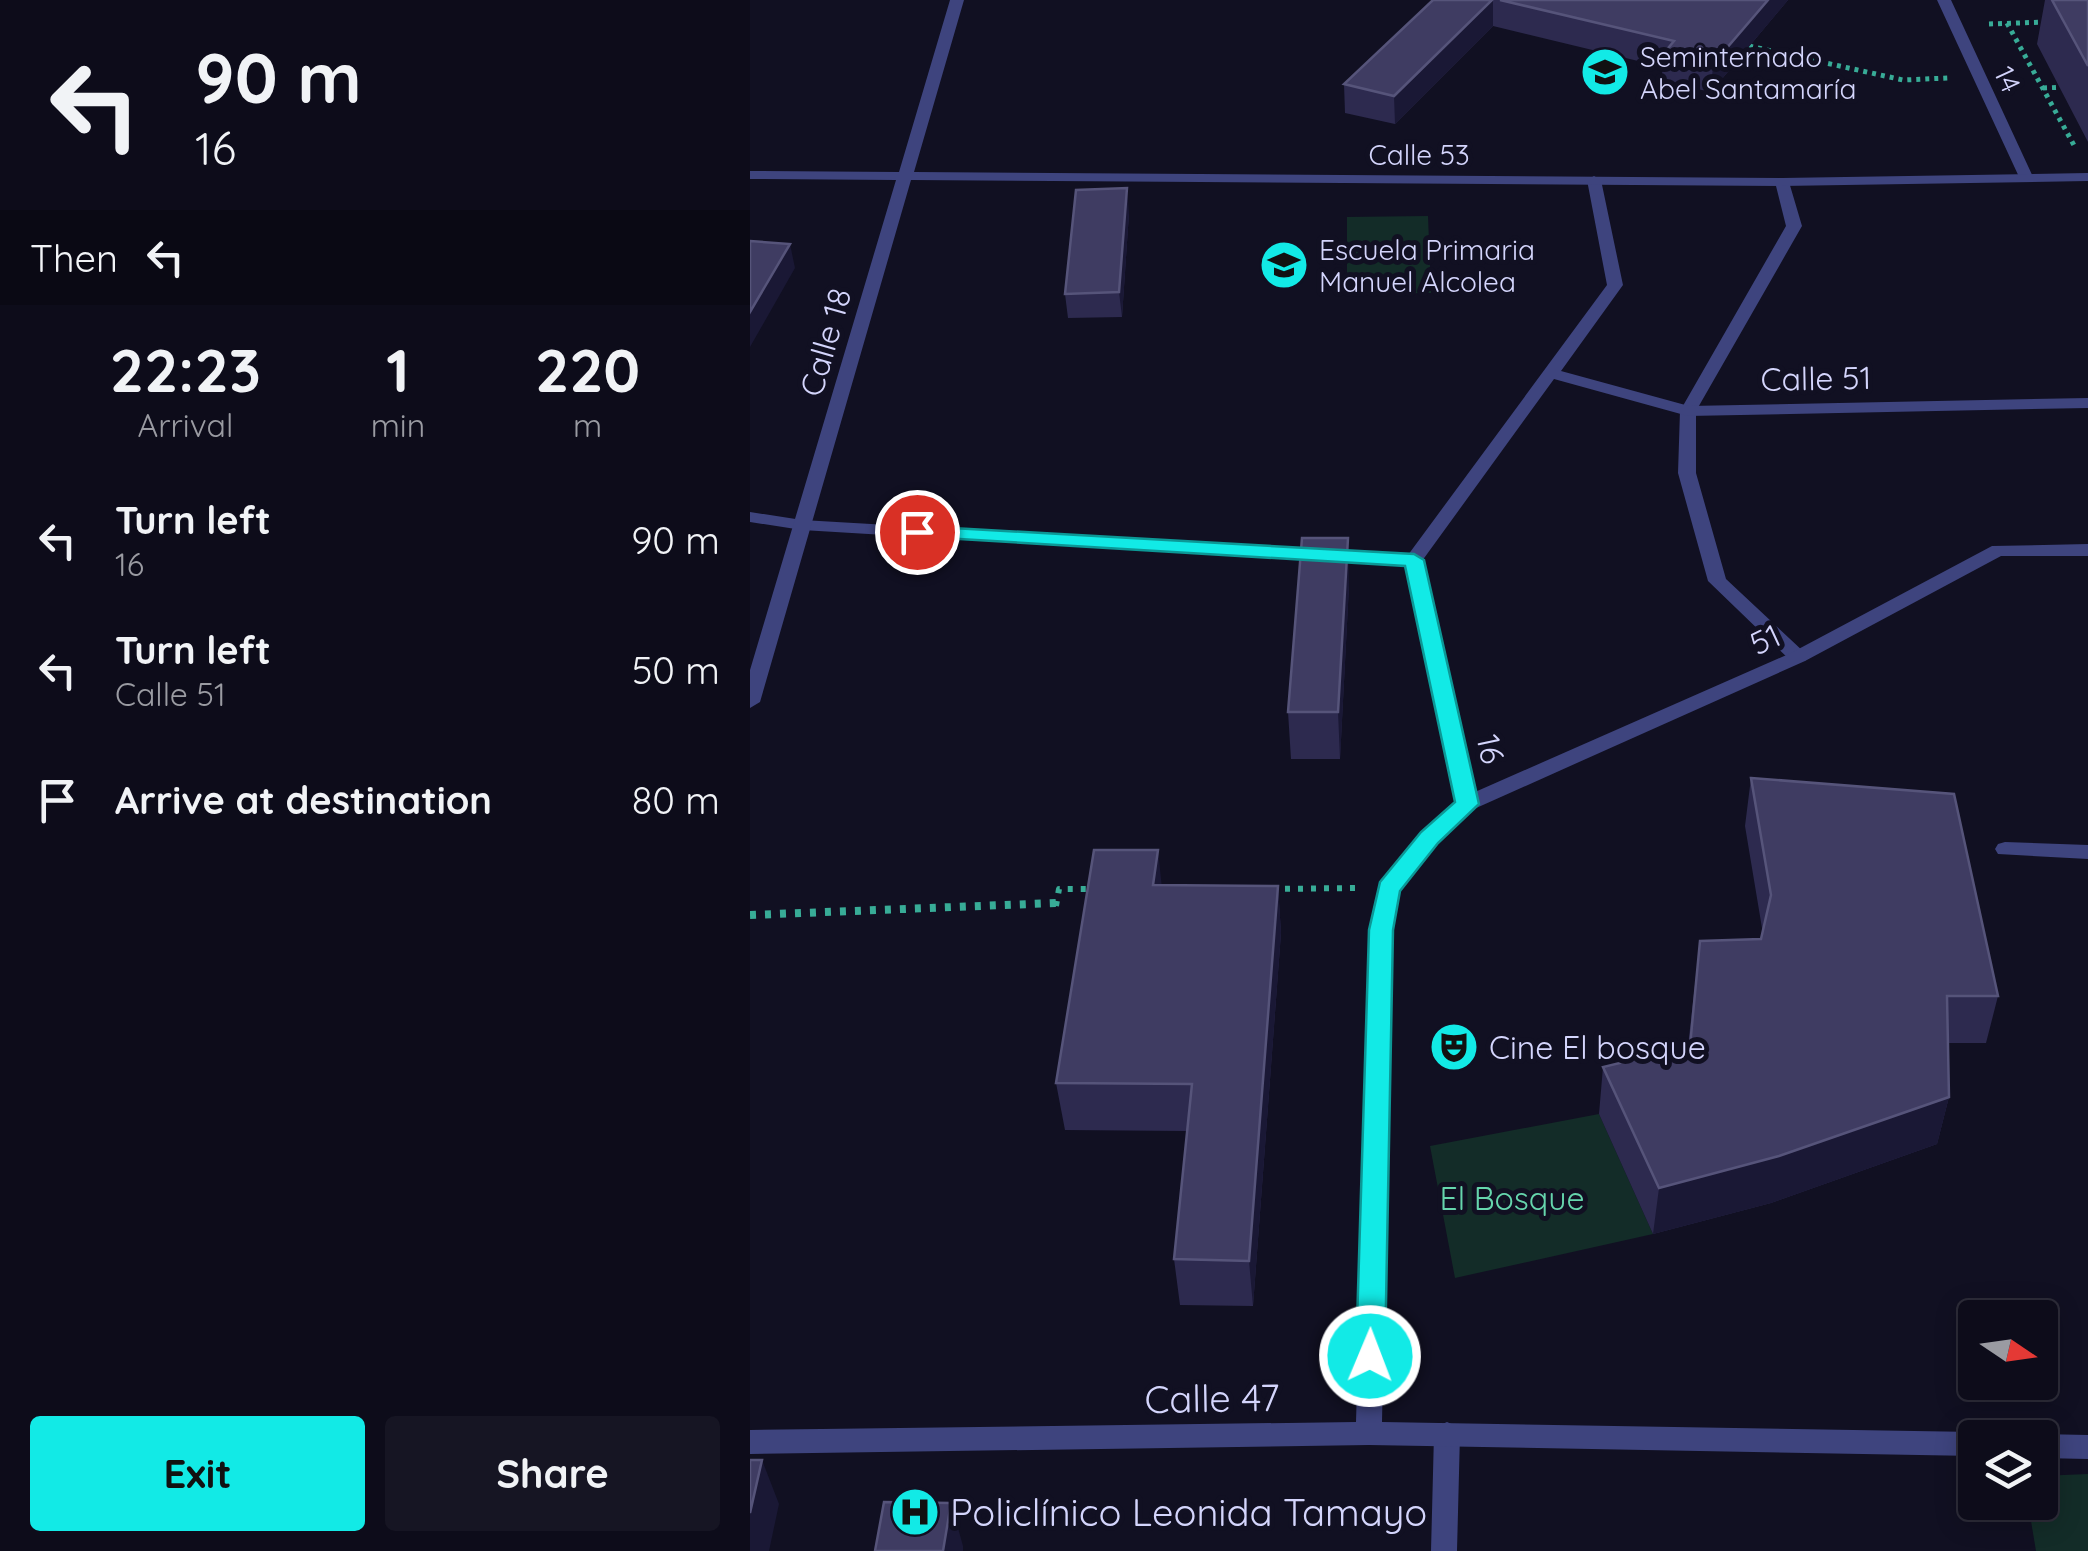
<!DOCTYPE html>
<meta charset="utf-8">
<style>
body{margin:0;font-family:Quicksand,sans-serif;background:#161523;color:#f1f3f6;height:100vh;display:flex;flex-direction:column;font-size:38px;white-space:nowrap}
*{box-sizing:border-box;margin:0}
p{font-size:32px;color:#9a9ba2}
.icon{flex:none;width:55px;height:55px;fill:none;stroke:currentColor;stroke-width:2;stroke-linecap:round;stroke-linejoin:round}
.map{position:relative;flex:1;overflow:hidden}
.sheet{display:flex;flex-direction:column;background:#0d0c1a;width:750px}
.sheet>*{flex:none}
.guide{background:#0d0c1a;color:#f1f3f6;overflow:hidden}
.needle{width:65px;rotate:103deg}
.buttons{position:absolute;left:1208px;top:1300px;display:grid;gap:20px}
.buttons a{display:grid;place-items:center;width:100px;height:100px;border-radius:10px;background:#0d0c1a;box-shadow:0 5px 25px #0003,0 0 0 2px #2d2c39;font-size:50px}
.pin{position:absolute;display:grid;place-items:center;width:85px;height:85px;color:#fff;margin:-42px;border:5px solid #fff;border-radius:50%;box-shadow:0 2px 10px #0007}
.me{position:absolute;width:110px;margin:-55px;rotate:1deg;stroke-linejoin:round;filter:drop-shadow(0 0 8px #0008)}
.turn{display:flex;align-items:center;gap:35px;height:210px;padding:0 30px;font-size:45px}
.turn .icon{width:130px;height:130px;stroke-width:2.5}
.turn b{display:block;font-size:70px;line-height:85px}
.then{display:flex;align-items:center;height:95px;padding:0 30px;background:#0003;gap:20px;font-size:38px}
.eta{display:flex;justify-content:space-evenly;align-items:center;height:170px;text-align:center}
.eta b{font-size:60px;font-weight:700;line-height:70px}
.action{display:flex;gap:20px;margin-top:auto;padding:20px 30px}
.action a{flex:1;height:115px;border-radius:10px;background:#12eae6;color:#111;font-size:40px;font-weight:700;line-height:115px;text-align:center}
.action a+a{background:#161523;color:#f1f3f6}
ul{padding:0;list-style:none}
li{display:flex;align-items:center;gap:30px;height:130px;padding:0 30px}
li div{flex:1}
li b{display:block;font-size:38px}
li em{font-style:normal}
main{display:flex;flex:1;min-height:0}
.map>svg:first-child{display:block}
.green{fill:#132c28}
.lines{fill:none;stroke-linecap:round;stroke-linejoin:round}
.path-far2{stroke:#38ac97;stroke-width:5;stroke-dasharray:4 5;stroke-linecap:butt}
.path-far1{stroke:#38ac97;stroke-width:6;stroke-dasharray:5 8;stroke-linecap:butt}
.path{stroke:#38ac97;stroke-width:8;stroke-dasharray:6 9;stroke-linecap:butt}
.service{fill:#3e447e;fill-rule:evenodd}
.minor{fill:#3e447e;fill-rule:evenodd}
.tertiary{fill:#3e447e;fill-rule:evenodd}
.wall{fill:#2d2a4f}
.shaded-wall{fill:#1a1835}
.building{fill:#3f3c62;stroke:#56547a;stroke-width:2.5}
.route{fill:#12eae6;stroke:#0c9896;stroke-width:2.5}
.labels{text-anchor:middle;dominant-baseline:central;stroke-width:10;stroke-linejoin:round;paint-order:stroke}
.far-poi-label{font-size:28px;fill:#d4d5fc;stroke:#111022;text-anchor:start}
.far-street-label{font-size:28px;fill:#d4d5fc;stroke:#111022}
.street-label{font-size:32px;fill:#d4d5fc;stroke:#111022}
.poi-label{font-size:32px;fill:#d4d5fc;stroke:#111022;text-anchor:start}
.park-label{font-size:32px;fill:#66d6ad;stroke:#111022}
.near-street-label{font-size:38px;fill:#d4d5fc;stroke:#111022}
.near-poi-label{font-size:38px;fill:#d4d5fc;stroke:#111022;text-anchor:start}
</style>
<main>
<section class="sheet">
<div class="guide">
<div class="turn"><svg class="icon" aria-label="left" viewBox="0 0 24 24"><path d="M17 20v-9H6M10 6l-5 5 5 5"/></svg><div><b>90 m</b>16</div></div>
<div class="then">Then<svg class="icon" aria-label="left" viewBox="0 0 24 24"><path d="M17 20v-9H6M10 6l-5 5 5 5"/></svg></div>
</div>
<div class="eta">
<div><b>22:23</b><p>Arrival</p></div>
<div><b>1</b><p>min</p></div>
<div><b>220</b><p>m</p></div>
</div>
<ul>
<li><svg class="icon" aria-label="left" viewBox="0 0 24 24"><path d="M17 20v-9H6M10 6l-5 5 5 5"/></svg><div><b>Turn left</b><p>16</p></div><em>90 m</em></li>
<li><svg class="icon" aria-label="left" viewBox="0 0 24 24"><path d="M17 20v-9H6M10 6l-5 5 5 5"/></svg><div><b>Turn left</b><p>Calle 51</p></div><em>50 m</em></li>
<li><svg class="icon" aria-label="arrive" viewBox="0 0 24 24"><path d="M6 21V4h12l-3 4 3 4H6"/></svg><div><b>Arrive at destination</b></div><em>80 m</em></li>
</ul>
<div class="action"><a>Exit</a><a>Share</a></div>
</section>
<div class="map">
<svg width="1338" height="1551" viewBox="0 0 1338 1551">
<rect width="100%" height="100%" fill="#111022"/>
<path class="green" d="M678,216L681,293L597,294V217Z
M849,1114L903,1234L705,1278L680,1146Z
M1338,1474V1551H1286L1278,1503L1290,1502V1476Z"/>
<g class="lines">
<path class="path-far2" d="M1257,23L1326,149
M1239,24L1297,22
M999,46L1153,80L1198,78
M1293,88L1317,87"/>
<path class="path-far1" d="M522,889L605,888
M306,906L309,889H345"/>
<path class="path" d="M0,915L306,903"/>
<path class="service" d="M1032,178L1039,182L1052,226L946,411V473L976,579L1055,653L1057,657L1055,661H1041L958,581L928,473L930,411L1036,226L1025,182Z
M697,1422L706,1426L710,1434L707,1551H681L684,1434L688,1426Z"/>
<path class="minor" d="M1187,0H1201L1284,179L1282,182L1270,179Z
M844,176L851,180L873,285L811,371L939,406L1338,398V408L938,416L804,379L672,561L725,792L1041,653L1242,546L1338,544V556H1251L1055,661L724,809L686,843L649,890L642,930L632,1422L1225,1432L1235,1438H1225V1456L619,1445L0,1454V1430L606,1422L620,930L632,883L672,833L706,802L655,566L52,530L0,522V512L52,520L658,555L857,285L837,180Z
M1255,842L1338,845V859L1248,854L1245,849L1248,844Z
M1290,1434L1338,1435V1459L1290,1458V1438H1281Z"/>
<path class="tertiary" d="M200,0H214L164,172L1032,178L1338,173V181L1032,186L161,180L10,702L0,708V670L146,180L0,179V171L149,172Z"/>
</g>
<path class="wall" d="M683,0H1038L961,92L911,81L913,67L743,26L645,124L595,113L594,84Z
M1295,0H1338V142L1287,44Z
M379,213L372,317L318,318L315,294Z
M599,585L590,759H541L538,712Z
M1001,778L1248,996L1236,1043H1198L1199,1097L1187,1144L1021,1203L903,1234L849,1114L853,1067L938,1046L950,941L1011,939L1013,934L995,826Z
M412,885L528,886L531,933L503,1306L430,1305L424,1259L437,1131L315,1130L306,1083Z"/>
<path class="shaded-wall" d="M742,0H743V26L645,124L644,96Z
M1018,0H1038L961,92L963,64Z
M377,188L379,213L372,317L369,292Z
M40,244L45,268L0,347V312Z
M598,538L599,585L590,759L588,712Z
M408,850L413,898L403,885Z
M528,886L531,933L503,1306L499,1261Z
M1199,1097L1187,1144L1021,1203L903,1234L909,1188Z
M12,1460L29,1504L19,1551H0V1513Z
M201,1503L213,1546V1551H193Z"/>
<path class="building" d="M683,0H742L644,96L594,84Z
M750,0H1018L963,64L914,53L924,41Z
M1302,0H1338V66Z
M377,188L369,292L315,294L326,190Z
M0,241L40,244L0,312Z
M552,538H598L588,712H538Z
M1001,778L1204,794L1248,996H1197L1199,1097L1029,1156L909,1188L853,1067L940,1046L950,941L1011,939L1021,895Z
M344,850H408L403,885L528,886L499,1261L424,1259L442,1084L306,1083Z
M0,1460H12L0,1513Z
M134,1502L201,1503L193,1551H125Z"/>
<path class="route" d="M167,526L664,554L674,560L729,804L688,843L650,891L643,930L635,1356L631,1364L620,1368L610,1364L606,1356L619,930L630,882L671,832L705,802L655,566L160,536L157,532Z"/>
<defs>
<g id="school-disc" transform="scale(2.5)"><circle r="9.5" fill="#12eae6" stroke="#111022"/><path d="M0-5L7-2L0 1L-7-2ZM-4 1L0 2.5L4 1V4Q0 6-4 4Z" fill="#111"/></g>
<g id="theatre-disc" transform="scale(2.5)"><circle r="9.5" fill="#12eae6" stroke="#111022"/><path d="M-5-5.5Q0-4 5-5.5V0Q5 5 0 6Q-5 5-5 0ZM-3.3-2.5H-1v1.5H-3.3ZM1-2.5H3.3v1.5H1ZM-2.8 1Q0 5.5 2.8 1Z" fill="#111"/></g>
<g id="hospital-disc" transform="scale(2.5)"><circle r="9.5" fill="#12eae6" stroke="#111022"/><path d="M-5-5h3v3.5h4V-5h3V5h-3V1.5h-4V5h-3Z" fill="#111"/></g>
</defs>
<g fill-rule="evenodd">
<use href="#school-disc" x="855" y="72"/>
<use href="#school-disc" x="534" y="265"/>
<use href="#theatre-disc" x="704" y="1047"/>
<use href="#hospital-disc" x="165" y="1512"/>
</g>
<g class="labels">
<g class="far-poi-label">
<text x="890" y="56">Seminternado<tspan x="890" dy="32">Abel Santamaría</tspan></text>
<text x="569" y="249">Escuela Primaria<tspan x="569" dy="32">Manuel Alcolea</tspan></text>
</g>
<g class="far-street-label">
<text transform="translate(1258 79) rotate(65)">14</text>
<text x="669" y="154">Calle 53</text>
</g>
<g class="street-label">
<text transform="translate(75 342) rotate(-74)">Calle 18</text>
<text transform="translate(1066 378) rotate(-1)">Calle 51</text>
<text transform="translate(1015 639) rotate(-25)">51</text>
<text transform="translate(741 749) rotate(78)">16</text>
</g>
<g class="poi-label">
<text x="739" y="1047">Cine El bosque</text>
</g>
<g class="park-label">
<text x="762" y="1198">El Bosque</text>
</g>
<g class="near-street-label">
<text transform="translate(462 1398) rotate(-1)">Calle 47</text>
</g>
<g class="near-poi-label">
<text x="200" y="1512">Policlínico Leonida Tamayo</text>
</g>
</g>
</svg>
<div class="buttons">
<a><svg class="needle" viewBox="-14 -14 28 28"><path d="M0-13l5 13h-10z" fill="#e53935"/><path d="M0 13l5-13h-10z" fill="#9a9ba2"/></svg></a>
<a><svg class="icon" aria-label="layers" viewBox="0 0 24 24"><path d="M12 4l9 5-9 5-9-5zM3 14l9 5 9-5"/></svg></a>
</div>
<div class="pin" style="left:167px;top:532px;background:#d93025"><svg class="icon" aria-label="arrive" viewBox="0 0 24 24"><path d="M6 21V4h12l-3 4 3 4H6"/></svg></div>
<svg class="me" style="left:620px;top:1356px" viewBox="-20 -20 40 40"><circle r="17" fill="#12eae6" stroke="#fff" stroke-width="3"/><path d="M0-11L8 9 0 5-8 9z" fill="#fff"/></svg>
</div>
</main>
